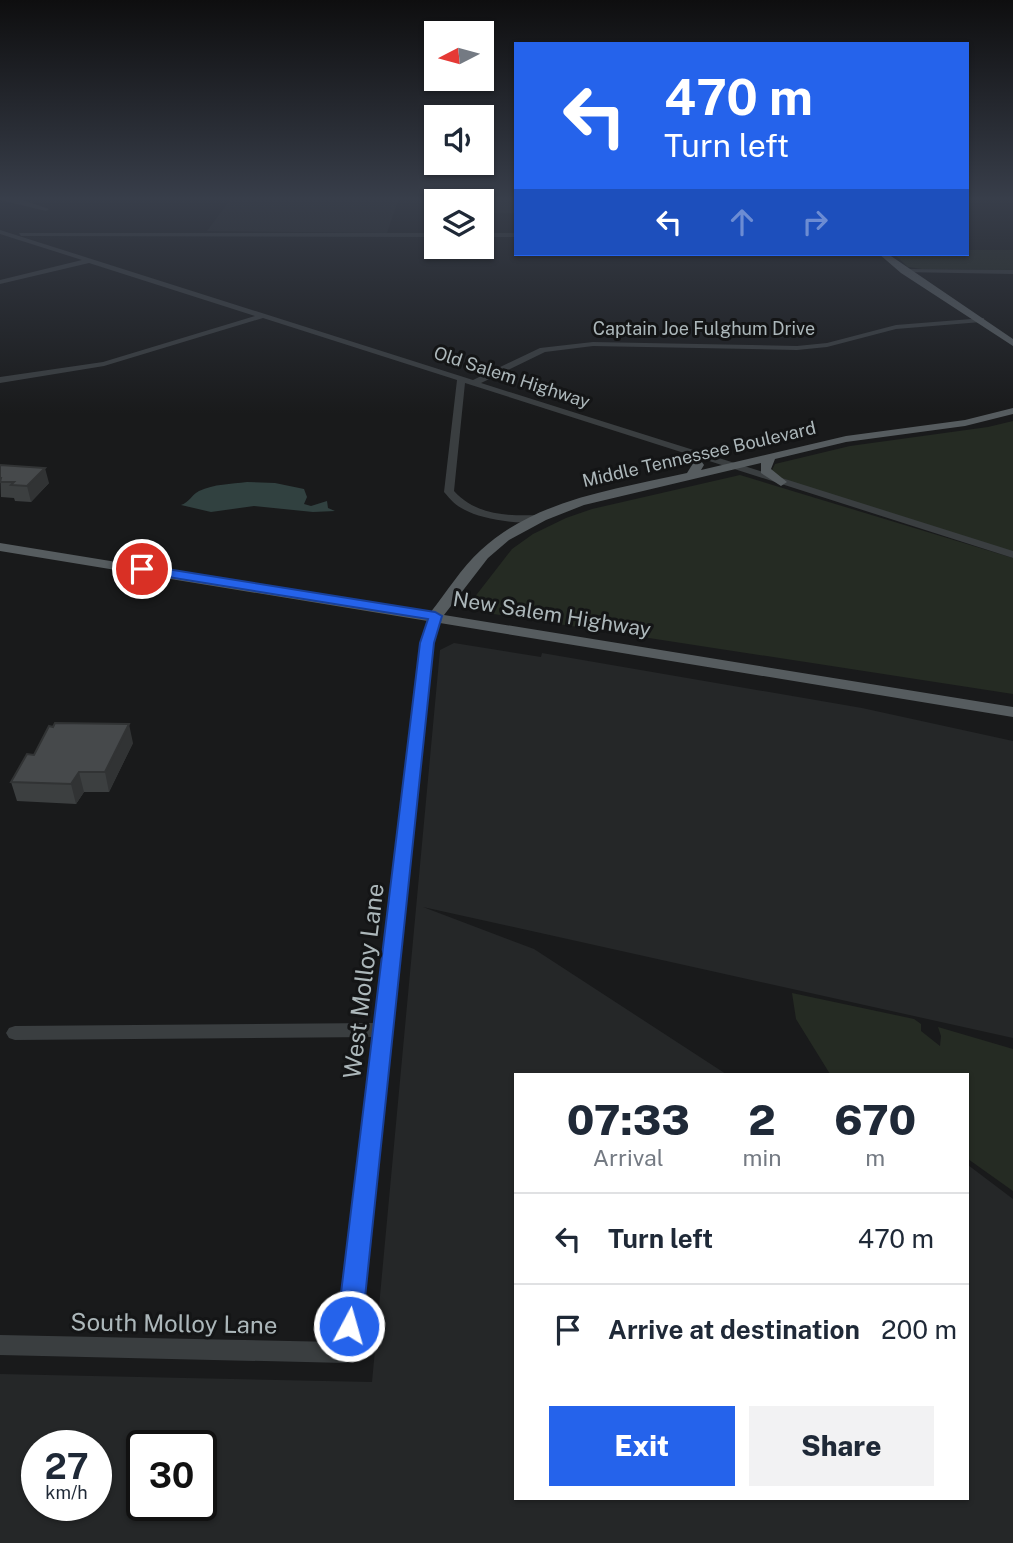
<!DOCTYPE html>
<style>
body{margin:0;font-family:"Public Sans",sans-serif;background:#f2f2f3;color:#1f2937;height:100vh;display:flex;flex-direction:column;font-size:26px;white-space:nowrap}
*{box-sizing:border-box;margin:0}
p{font-size:23px;color:#747a83}
.icon{flex:none;width:38px;height:38px;fill:none;stroke:currentColor;stroke-width:2;stroke-linecap:round;stroke-linejoin:round}
.map{position:relative;flex:1;overflow:hidden}
.panel{position:absolute;left:514px;top:1073px;width:455px;height:427px;display:flex;flex-direction:column;background:#fff;border-radius:0px;box-shadow:0 2px 5px #0004}
.panel>*{flex:none}
.guide{position:absolute;left:514px;top:42px;width:455px;height:214px;border-radius:0px;box-shadow:0 2px 5px #0004;background:#2563eb;color:#fff;overflow:hidden}
.needle{width:46px;rotate:264deg}
.fabs{position:absolute;left:424px;top:21px;display:grid;gap:14px}
.fabs a{display:grid;place-items:center;width:70px;height:70px;border-radius:0px;background:#fff;box-shadow:0 2px 5px #0004;font-size:35px}
.speed{position:absolute;left:21px;top:1430px;display:flex;gap:14px;font-size:35px;font-weight:700;text-align:center}
.speed>*{display:grid;place-content:center;width:91px;height:91px;border-radius:50%;background:#fff;box-shadow:0 2px 5px #0004;line-height:1}
.speed small{font-size:18px;font-weight:400}
.speed .limit{border:4px solid #111;border-radius:10px;background:#fff;color:#111}
.pin{position:absolute;display:grid;place-items:center;width:60px;height:60px;color:#fff;margin:-30px;border:4px solid #fff;border-radius:50%;box-shadow:0 2px 7px #0007}
.me{position:absolute;width:77px;margin:-38px;rotate:6deg;stroke-linejoin:round;filter:drop-shadow(0 0 5px #0008)}
.turn{display:flex;align-items:center;gap:24px;height:147px;padding:0 35px;font-size:32px}
.turn .icon{width:91px;height:91px;stroke-width:2.5}
.turn b{display:block;font-size:49px;line-height:60px}
.lanes{display:flex;align-items:center;height:66px;padding:0 35px;background:#0003;justify-content:center;gap:35px;direction:ltr}
.lanes .off{opacity:.35}
.eta{display:flex;justify-content:space-evenly;align-items:center;height:119px;text-align:center}
.eta b{font-size:42px;font-weight:800;line-height:49px}
.action{display:flex;gap:14px;margin-top:auto;padding:14px 35px}
.action a{flex:1;height:80px;border-radius:0px;background:#2563eb;color:#fff;font-size:28px;font-weight:800;line-height:80px;text-align:center}
.action a+a{background:#f2f2f3;color:#1f2937}
ul{padding:0;list-style:none}
li{display:flex;align-items:center;gap:21px;height:91px;padding:0 35px;border-top:2px solid #e0e1e3}
li div{flex:1}
li b{display:block;font-size:26px}
li em{font-style:normal}
.map>svg:first-child{display:block}
.built{fill:#252728;fill-rule:evenodd}
.green{fill:#252b23}
.water{fill:#314140}
.lines{fill:none;stroke-linecap:round;stroke-linejoin:round}
.minor{fill:#3a3e40;fill-rule:evenodd}
.major{fill:#565c5f;fill-rule:evenodd}
.wall{fill:#3c3f40}
.shaded-wall{fill:#313334}
.building{fill:#46494b;stroke:#313334;stroke-width:2}
.route{fill:#2563eb;stroke:#184099;stroke-width:2}
.labels{text-anchor:middle;dominant-baseline:central;stroke-width:6;stroke-linejoin:round;paint-order:stroke}
.far-street-label{font-size:18px;fill:#acb7ba;stroke:#141516}
.street-label{font-size:21px;fill:#acb7ba;stroke:#141516}
.near-street-label{font-size:24px;fill:#acb7ba;stroke:#141516}
</style>
<div class="map">
<svg width="1013" height="1543" viewBox="0 0 1013 1543">
<rect width="100%" height="100%" fill="#191a1b"/>
<path class="built" d="M241,198H399L387,233L207,231L230,200Z
M427,198H516V213H481V201H436V208H423Z
M454,643L541,657L542,653L862,708L1013,741V1038L423,907L534,949L726,1074H516V1498H968V1165L1013,1199V1543H0V1374L372,1382L440,650ZM37,1446H96V1505H37ZM142,1446H201V1505H142Z"/>
<path class="green" d="M968,250H1013V270L922,269L908,267L894,254H968Z
M1013,421V552L791,483L771,472L775,464L850,446L988,427Z
M740,475L1013,558V694L487,613L475,607L474,598L512,549L533,534L566,518L592,509Z
M792,993L914,1019L921,1024V1031L940,1046L941,1036L938,1027L1013,1049V1191L968,1159V1074H830L796,1019Z"/>
<path class="water" d="M247,482L275,483L304,489L307,497L304,504L311,506L327,501L328,508L335,511L313,512L254,506L211,512L181,505C190,502 191,495 199,491C214,484 231,484 247,482Z"/>
<g class="lines">
<path class="minor" d="M0,198H16L49,209L46,211L0,200Z
M0,230L473,380L540,348L593,342L797,346L827,343L896,325L984,318V322H981L896,329L827,347L797,350L593,346L545,352L481,383L1013,551V558L465,383L454,491C477,516 508,516 540,515L545,518C530,528 481,519 465,510C456,506 450,499 444,492L457,380L263,318L104,366L0,383V377L103,362L255,316L89,263L0,284V280L82,260L0,234Z
M19,233H436V237L21,236Z
M481,233H516V237H481Z
M904,269L1013,270V274L902,272Z
M435,612L441,616L433,643L357,1353L354,1360L346,1363L0,1355V1335L336,1342L373,1037L15,1040L9,1038L6,1033L9,1028L15,1026L375,1023L421,643L429,616Z"/>
<path class="major" d="M879,254H888L1013,339V346L901,273Z
M1013,408V414L965,426L846,442L775,459L771,469L787,482L781,486L761,473V463L584,505L546,520L509,540L488,558L444,615L1013,707V717L0,551V543L430,613C447,592 461,568 481,550C536,499 617,489 687,473L692,465L684,453L686,451H694L704,465L701,470L846,436L965,420Z"/>
</g>
<path class="wall" d="M0,465L49,483L31,502L15,501L14,498L1,497Z
M133,743L109,792H84L76,804L17,801L11,782Z"/>
<path class="shaded-wall" d="M45,468L49,483L31,502L27,486Z
M129,724L133,743L109,792L105,772Z
M79,772L84,792L76,804L71,784Z"/>
<path class="building" d="M0,465L45,468L27,486L11,485L14,482H0L1,478H0Z
M55,723L129,724L105,772H79L71,784L11,782L27,754L34,755L49,726L53,727Z"/>
<linearGradient id="sky" x2="0" y2="1"><stop stop-color="#0e0e0f"/><stop offset="0.48" stop-color="#383e4a"/><stop offset="1" stop-color="#383e4a" stop-opacity="0"/></linearGradient>
<rect width="1013" height="414" fill="url(#sky)"/>
<path class="route" d="M142,565L435,612L442,616L434,643L362,1326L358,1334L349,1337L340,1334L337,1326L420,643L428,619L137,572V567Z"/>
<g class="labels">
<g class="far-street-label">
<text x="704" y="328">Captain Joe Fulghum Drive</text>
<text transform="translate(512 377) rotate(18)">Old Salem Highway</text>
<text transform="translate(699 454) rotate(-13)">Middle Tennessee Boulevard</text>
</g>
<g class="street-label">
<text transform="translate(552 614) rotate(9)">New Salem Highway</text>
</g>
<g class="near-street-label">
<text transform="translate(363 981) rotate(-83)">West Molloy Lane</text>
<text transform="translate(174 1323) rotate(1)">South Molloy Lane</text>
</g>
</g>
</svg>
<div class="fabs">
<a><svg class="needle" viewBox="-14 -14 28 28"><path d="M0-13l5 13h-10z" fill="#e53935"/><path d="M0 13l5-13h-10z" fill="#747a83"/></svg></a>
<a><svg class="icon" aria-label="sound" viewBox="0 0 24 24"><path d="M4 9h4l5-4v14l-5-4H4zM17 9q2 3 0 6"/></svg></a>
<a><svg class="icon" aria-label="layers" viewBox="0 0 24 24"><path d="M12 4l9 5-9 5-9-5zM3 14l9 5 9-5"/></svg></a>
</div>
<div class="speed"><div>27<small>km/h</small></div><div class="limit">30</div></div>
<div class="pin" style="left:142px;top:569px;background:#d93025"><svg class="icon" aria-label="arrive" viewBox="0 0 24 24"><path d="M6 21V4h12l-3 4 3 4H6"/></svg></div>
<svg class="me" style="left:349px;top:1326px" viewBox="-20 -20 40 40"><circle r="17" fill="#2563eb" stroke="#fff" stroke-width="3"/><path d="M0-11L8 9 0 5-8 9z" fill="#fff"/></svg>
<div class="guide">
<div class="turn"><svg class="icon" aria-label="left" viewBox="0 0 24 24"><path d="M17 20v-9H6M10 6l-5 5 5 5"/></svg><div><b>470 m</b>Turn left</div></div>
<div class="lanes"><svg class="icon" aria-label="left" viewBox="0 0 24 24"><path d="M17 20v-9H6M10 6l-5 5 5 5"/></svg><svg class="icon off" aria-label="ahead" viewBox="0 0 24 24"><path d="M12 20V5M6 11l6-6 6 6"/></svg><svg class="icon off" aria-label="right" viewBox="0 0 24 24"><path d="M7 20v-9h11M14 6l5 5-5 5"/></svg></div>
</div>
<section class="panel">
<div class="eta">
<div><b>07:33</b><p>Arrival</p></div>
<div><b>2</b><p>min</p></div>
<div><b>670</b><p>m</p></div>
</div>
<ul>
<li><svg class="icon" aria-label="left" viewBox="0 0 24 24"><path d="M17 20v-9H6M10 6l-5 5 5 5"/></svg><div><b>Turn left</b></div><em>470 m</em></li>
<li><svg class="icon" aria-label="arrive" viewBox="0 0 24 24"><path d="M6 21V4h12l-3 4 3 4H6"/></svg><div><b>Arrive at destination</b></div><em>200 m</em></li>
</ul>
<div class="action"><a>Exit</a><a>Share</a></div>
</section>
</div>
